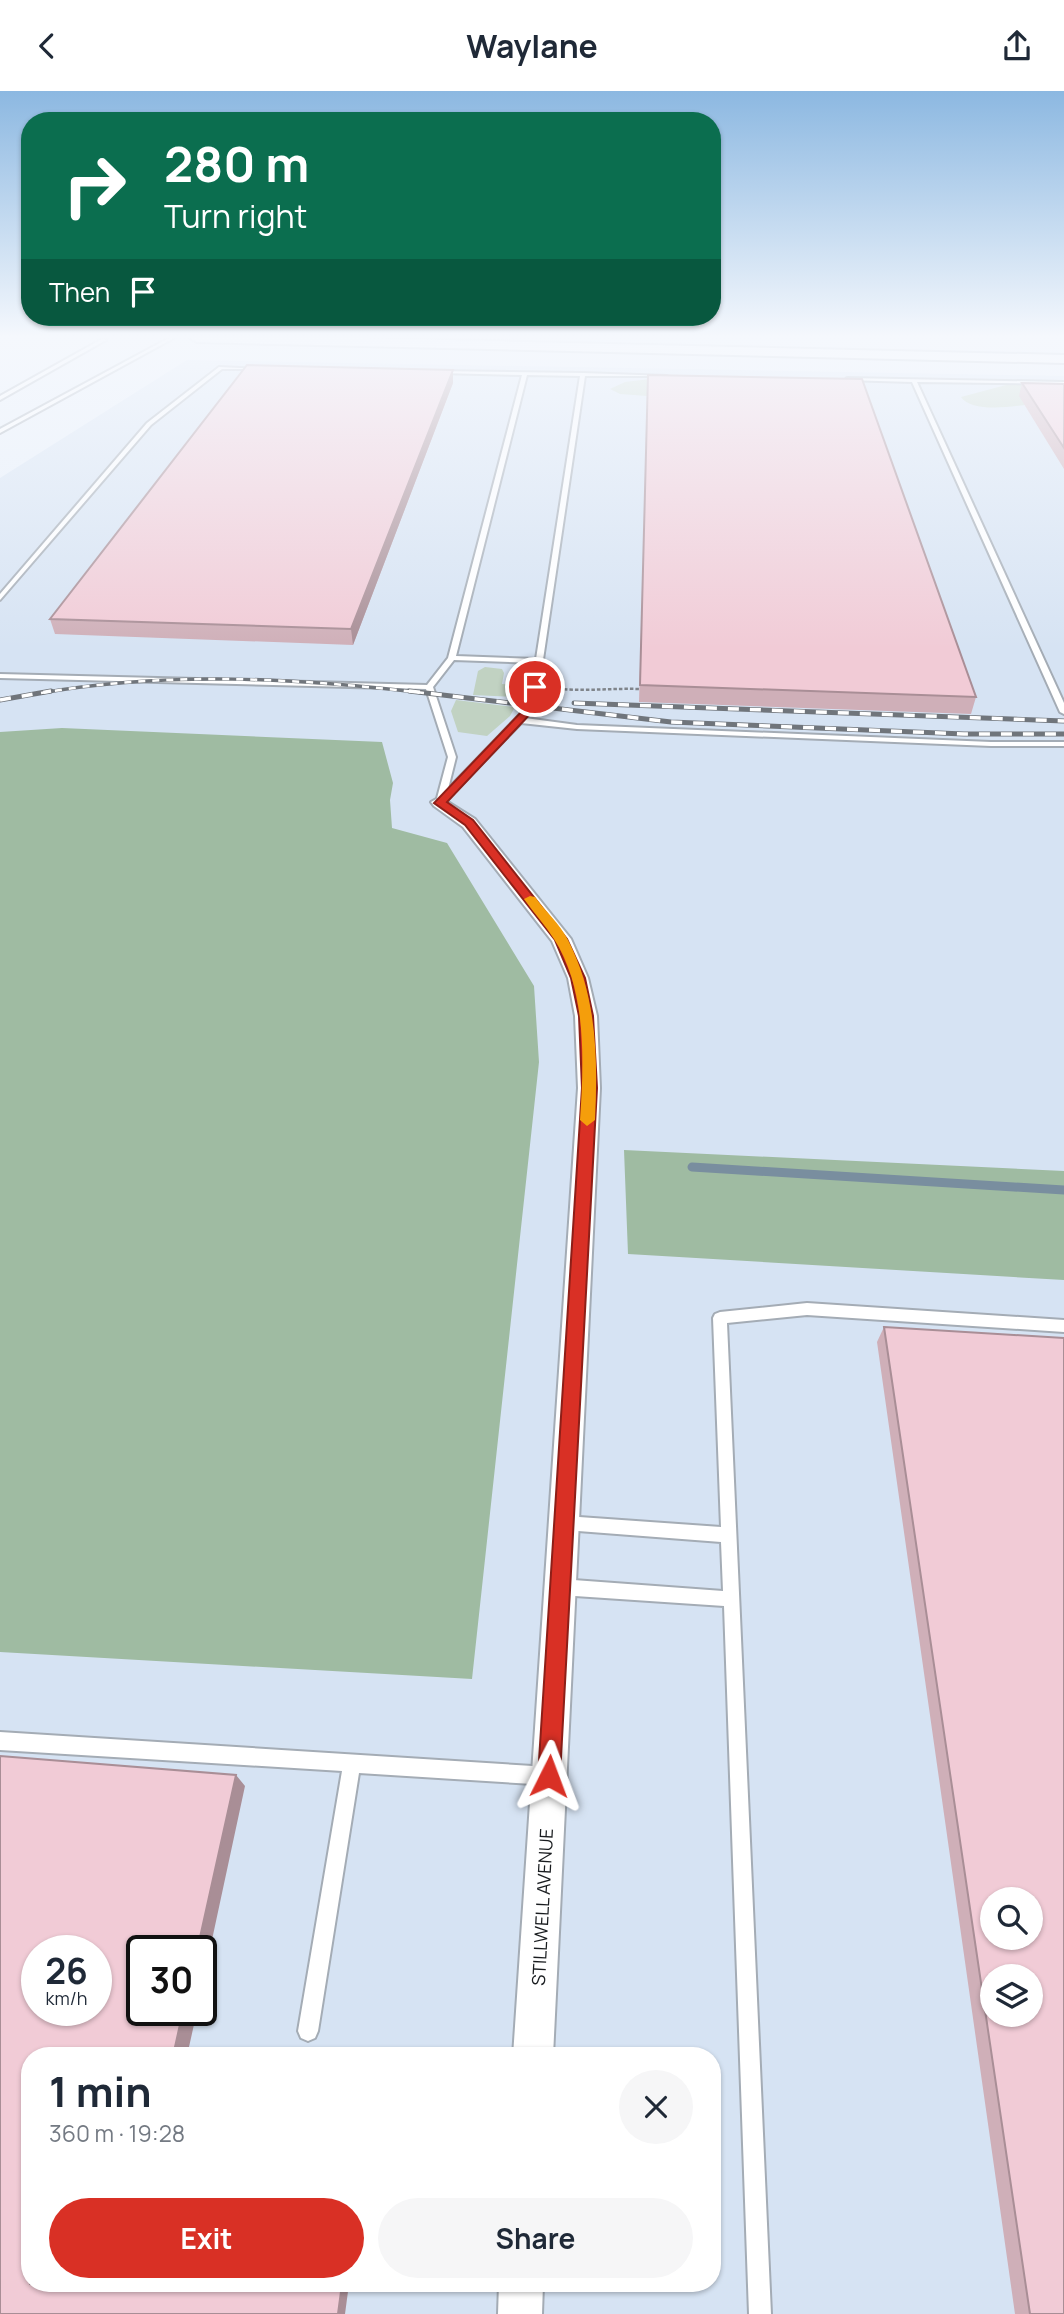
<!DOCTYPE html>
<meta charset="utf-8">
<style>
body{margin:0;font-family:Manrope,sans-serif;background:#f6f6f7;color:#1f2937;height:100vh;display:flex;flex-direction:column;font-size:26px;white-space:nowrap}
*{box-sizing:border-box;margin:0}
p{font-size:23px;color:#747a83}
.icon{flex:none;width:38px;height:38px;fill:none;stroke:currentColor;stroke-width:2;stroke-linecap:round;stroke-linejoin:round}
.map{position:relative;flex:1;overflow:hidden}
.panel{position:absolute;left:21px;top:1956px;width:700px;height:245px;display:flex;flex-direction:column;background:#fff;border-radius:28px;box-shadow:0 2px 5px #0004}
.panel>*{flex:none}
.guide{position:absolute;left:21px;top:21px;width:700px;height:214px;border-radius:28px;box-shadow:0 2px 5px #0004;background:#0b6e4f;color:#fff;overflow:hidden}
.fabs{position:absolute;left:980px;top:1796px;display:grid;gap:14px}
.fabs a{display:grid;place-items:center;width:63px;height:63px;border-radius:50%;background:#fff;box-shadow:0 2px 5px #0004;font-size:35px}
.speed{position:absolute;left:21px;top:1844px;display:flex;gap:14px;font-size:35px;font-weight:700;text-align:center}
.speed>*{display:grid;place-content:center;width:91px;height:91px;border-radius:50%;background:#fff;box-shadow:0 2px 5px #0004;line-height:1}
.speed small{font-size:18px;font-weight:400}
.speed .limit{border:4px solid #111;border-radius:10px;background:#fff;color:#111}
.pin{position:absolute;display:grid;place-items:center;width:60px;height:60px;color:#fff;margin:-30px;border:4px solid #fff;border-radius:50%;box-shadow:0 2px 7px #0007}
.me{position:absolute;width:77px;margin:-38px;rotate:3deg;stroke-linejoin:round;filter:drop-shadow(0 0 5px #0008)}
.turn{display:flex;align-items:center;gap:24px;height:147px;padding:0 28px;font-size:32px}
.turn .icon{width:91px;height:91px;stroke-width:2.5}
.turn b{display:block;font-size:49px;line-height:60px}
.then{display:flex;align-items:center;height:66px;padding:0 28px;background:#0003;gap:14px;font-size:26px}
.round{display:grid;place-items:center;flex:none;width:74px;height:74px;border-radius:37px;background:#f6f6f7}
.overview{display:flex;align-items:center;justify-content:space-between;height:119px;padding:0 28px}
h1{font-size:42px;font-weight:700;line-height:52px}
.primary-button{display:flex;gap:14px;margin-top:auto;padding:14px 28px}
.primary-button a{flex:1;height:80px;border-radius:42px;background:#d93025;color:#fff;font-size:28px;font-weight:700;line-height:80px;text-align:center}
.primary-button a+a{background:#f6f6f7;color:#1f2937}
header{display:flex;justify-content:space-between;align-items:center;height:91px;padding:0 28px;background:#fff;font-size:32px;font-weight:700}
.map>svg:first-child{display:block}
.built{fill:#d6e3f3;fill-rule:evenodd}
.green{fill:#c1d2c2}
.forest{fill:#9fbba2}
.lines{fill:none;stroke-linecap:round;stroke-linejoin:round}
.stream{stroke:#798e9f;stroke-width:9}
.lane-casing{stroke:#a4acb5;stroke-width:4}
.street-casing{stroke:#a4acb5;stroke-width:4}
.highway-casing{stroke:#a4acb5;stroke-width:4}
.path{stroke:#7f848a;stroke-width:2.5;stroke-dasharray:3.5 2;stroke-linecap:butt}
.lane{fill:#fff;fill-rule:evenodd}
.street{fill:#fff;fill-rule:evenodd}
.highway{fill:#fff;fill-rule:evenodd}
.rail-far1-casing{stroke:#70757b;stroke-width:3.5}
.rail-casing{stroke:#70757b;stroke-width:5}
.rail-far1{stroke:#fff;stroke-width:2.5;stroke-dasharray:7;stroke-linecap:butt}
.rail{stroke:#fff;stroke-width:3.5;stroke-dasharray:11;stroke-linecap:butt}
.wall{fill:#cfafb8}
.shaded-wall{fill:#a98e96}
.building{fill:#f1cbd6;stroke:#a98e96;stroke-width:2;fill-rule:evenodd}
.route{fill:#d93025;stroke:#8d1f18;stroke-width:2}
.slow{fill:#f59e0b}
.labels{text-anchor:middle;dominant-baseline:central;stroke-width:7;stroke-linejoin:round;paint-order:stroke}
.street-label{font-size:18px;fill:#191c1f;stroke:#fff}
</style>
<header><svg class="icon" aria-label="back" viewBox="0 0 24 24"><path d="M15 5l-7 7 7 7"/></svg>Waylane<svg class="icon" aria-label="share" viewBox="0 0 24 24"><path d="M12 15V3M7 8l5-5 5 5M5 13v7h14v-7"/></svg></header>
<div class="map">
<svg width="1064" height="2223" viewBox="0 0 1064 2223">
<rect width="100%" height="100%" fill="#e8f0fa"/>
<path class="built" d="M187,269L1064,285V2223H0V387ZM992,1808H1031V1846H992ZM37,1860H96V1920H37ZM142,1860H201V1920H142ZM992,1885H1031V1923H992ZM30,1965H712V2193H30Z"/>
<path class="green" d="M658,287L647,305L620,303L610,298L625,291Z
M1064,293V306C1043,311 975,327 961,306L1006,294Z
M485,576L502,578L504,582L502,593L519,594L517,606L473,604L478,580Z
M456,609L515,616L510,625L487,645L458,641L451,620Z"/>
<path class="forest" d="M62,637L382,651L393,692L390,709L392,737L447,752L534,895L539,971L472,1588L0,1561V641Z
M624,1059L1064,1080V1189L628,1163Z"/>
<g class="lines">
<path class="stream" d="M692,1076L1064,1099"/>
<g class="lane-casing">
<path id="lane" d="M169,247H174L0,342V338Z
M102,248L106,249L0,309V305Z
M219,276L261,278H222L151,334L0,509V503L147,332Z
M436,280L583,282L667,285H585L536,616L525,627L577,634L991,651H1064V655H991L577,638L521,632L443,713L440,714L436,711L448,666L426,598L0,587V583L427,594L448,567L522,284L438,282ZM527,284L580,285L536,568L456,565ZM454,569L535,572L528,615L448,698L456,666L433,596Z
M847,287L1064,291V293L917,291L1064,612V623L1060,621L912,291L845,289Z
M807,1212L1064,1229V1241L807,1224L727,1232L771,2223H749L724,1515L560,1504L554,1502L552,1496L554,1490L560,1488L723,1500L721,1451L565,1439L560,1437L557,1432L560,1427L565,1425L721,1436L713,1227L715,1223L720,1221Z
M0,1641L549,1676L555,1679L558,1685L555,1691L549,1694L359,1682L318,1940L315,1947L308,1950L301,1947L298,1940L342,1680L0,1659Z"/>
</g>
<g class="street-casing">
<path id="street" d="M440,706L475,728L571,848L588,887L597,925L600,997L553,1965H513L578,997L575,925L568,887L552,850L463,736L434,715L431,711Z
M499,2193H543L542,2223H498Z"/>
</g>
<g class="highway-casing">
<path id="highway" d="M190,247H365L1064,264V272L197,251Z"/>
</g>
<path class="path" d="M553,597C581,601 610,597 639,598"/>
<use href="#lane" class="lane"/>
<use href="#street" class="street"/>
<use href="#highway" class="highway"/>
<g class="rail-far1-casing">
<path id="rail-far1" d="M41,602C170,580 294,587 424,602"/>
</g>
<g class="rail-casing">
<path id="rail" d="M409,600L671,631L964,643H1064
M0,609L51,600
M574,612L1064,630"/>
</g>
<use href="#rail-far1" class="rail-far1"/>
<use href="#rail" class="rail"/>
</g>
<path class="wall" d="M453,279V292L353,554L55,543L50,528Z
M1022,292L1064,293V378L1019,305Z
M648,296L976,606L971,623L639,611Z
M884,1236L1064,2223H1015L877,1251Z"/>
<path class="shaded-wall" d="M453,279V292L353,554L351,538Z
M236,1684L245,1695L201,1900V1860H197Z
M183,1920H197L187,1965H173Z
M342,2193H349L345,2223H338Z"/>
<path class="building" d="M247,274L453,279L351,538L50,528Z
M648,284L862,288L976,606L640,594Z
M1022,292L1064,293V357Z
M884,1236L1064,1247V2223H1030ZM992,1808H1031V1846H992ZM992,1885H1031V1923H992Z
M0,1665L236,1684L197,1860H142V1920H183L173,1965H30V2193H342L338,2223H0ZM37,1860H96V1920H37Z"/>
<linearGradient id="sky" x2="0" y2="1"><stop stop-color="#8cb8e1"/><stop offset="0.44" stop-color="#f5f8fd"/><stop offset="1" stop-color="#f5f8fd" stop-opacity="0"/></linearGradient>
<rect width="1064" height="558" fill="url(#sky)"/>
<path class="route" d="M535,593L540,596L535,618L447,711L473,729L567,848L585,887L593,925L597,997L560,1685L557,1693L549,1697L541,1693L538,1685L582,997L579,925L571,887L555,849L465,734L434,712L527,615L530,596Z"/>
<path class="slow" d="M530,805L535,806C545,820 560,833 568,849C597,905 598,968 595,1029L587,1035L580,1029C584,971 587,899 554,848C545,834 534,822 524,808Z"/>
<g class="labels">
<g class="street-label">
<text transform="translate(542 1816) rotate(-87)">STILLWELL AVENUE</text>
</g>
</g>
</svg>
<div class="fabs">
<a><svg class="icon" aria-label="search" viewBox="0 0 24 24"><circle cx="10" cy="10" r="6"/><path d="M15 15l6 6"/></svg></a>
<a><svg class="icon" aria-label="layers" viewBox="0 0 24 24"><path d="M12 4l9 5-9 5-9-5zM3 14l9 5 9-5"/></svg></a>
</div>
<div class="speed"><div>26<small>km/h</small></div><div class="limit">30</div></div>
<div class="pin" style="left:535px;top:596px;background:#d93025"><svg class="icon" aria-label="arrive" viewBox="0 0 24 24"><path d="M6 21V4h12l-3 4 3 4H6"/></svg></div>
<svg class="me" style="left:549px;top:1685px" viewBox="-20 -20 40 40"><path d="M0-17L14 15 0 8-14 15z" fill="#d93025" stroke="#fff" stroke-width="4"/></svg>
<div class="guide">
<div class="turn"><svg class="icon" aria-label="right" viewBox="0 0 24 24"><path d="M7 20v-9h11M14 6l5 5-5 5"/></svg><div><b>280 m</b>Turn right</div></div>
<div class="then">Then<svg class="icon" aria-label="arrive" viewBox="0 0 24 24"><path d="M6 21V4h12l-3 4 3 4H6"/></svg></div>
</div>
<section class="panel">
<div class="overview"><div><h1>1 min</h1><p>360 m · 19:28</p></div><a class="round"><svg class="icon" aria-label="close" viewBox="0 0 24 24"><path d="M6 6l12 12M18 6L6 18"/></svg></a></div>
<div class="primary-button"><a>Exit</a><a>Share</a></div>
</section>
</div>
